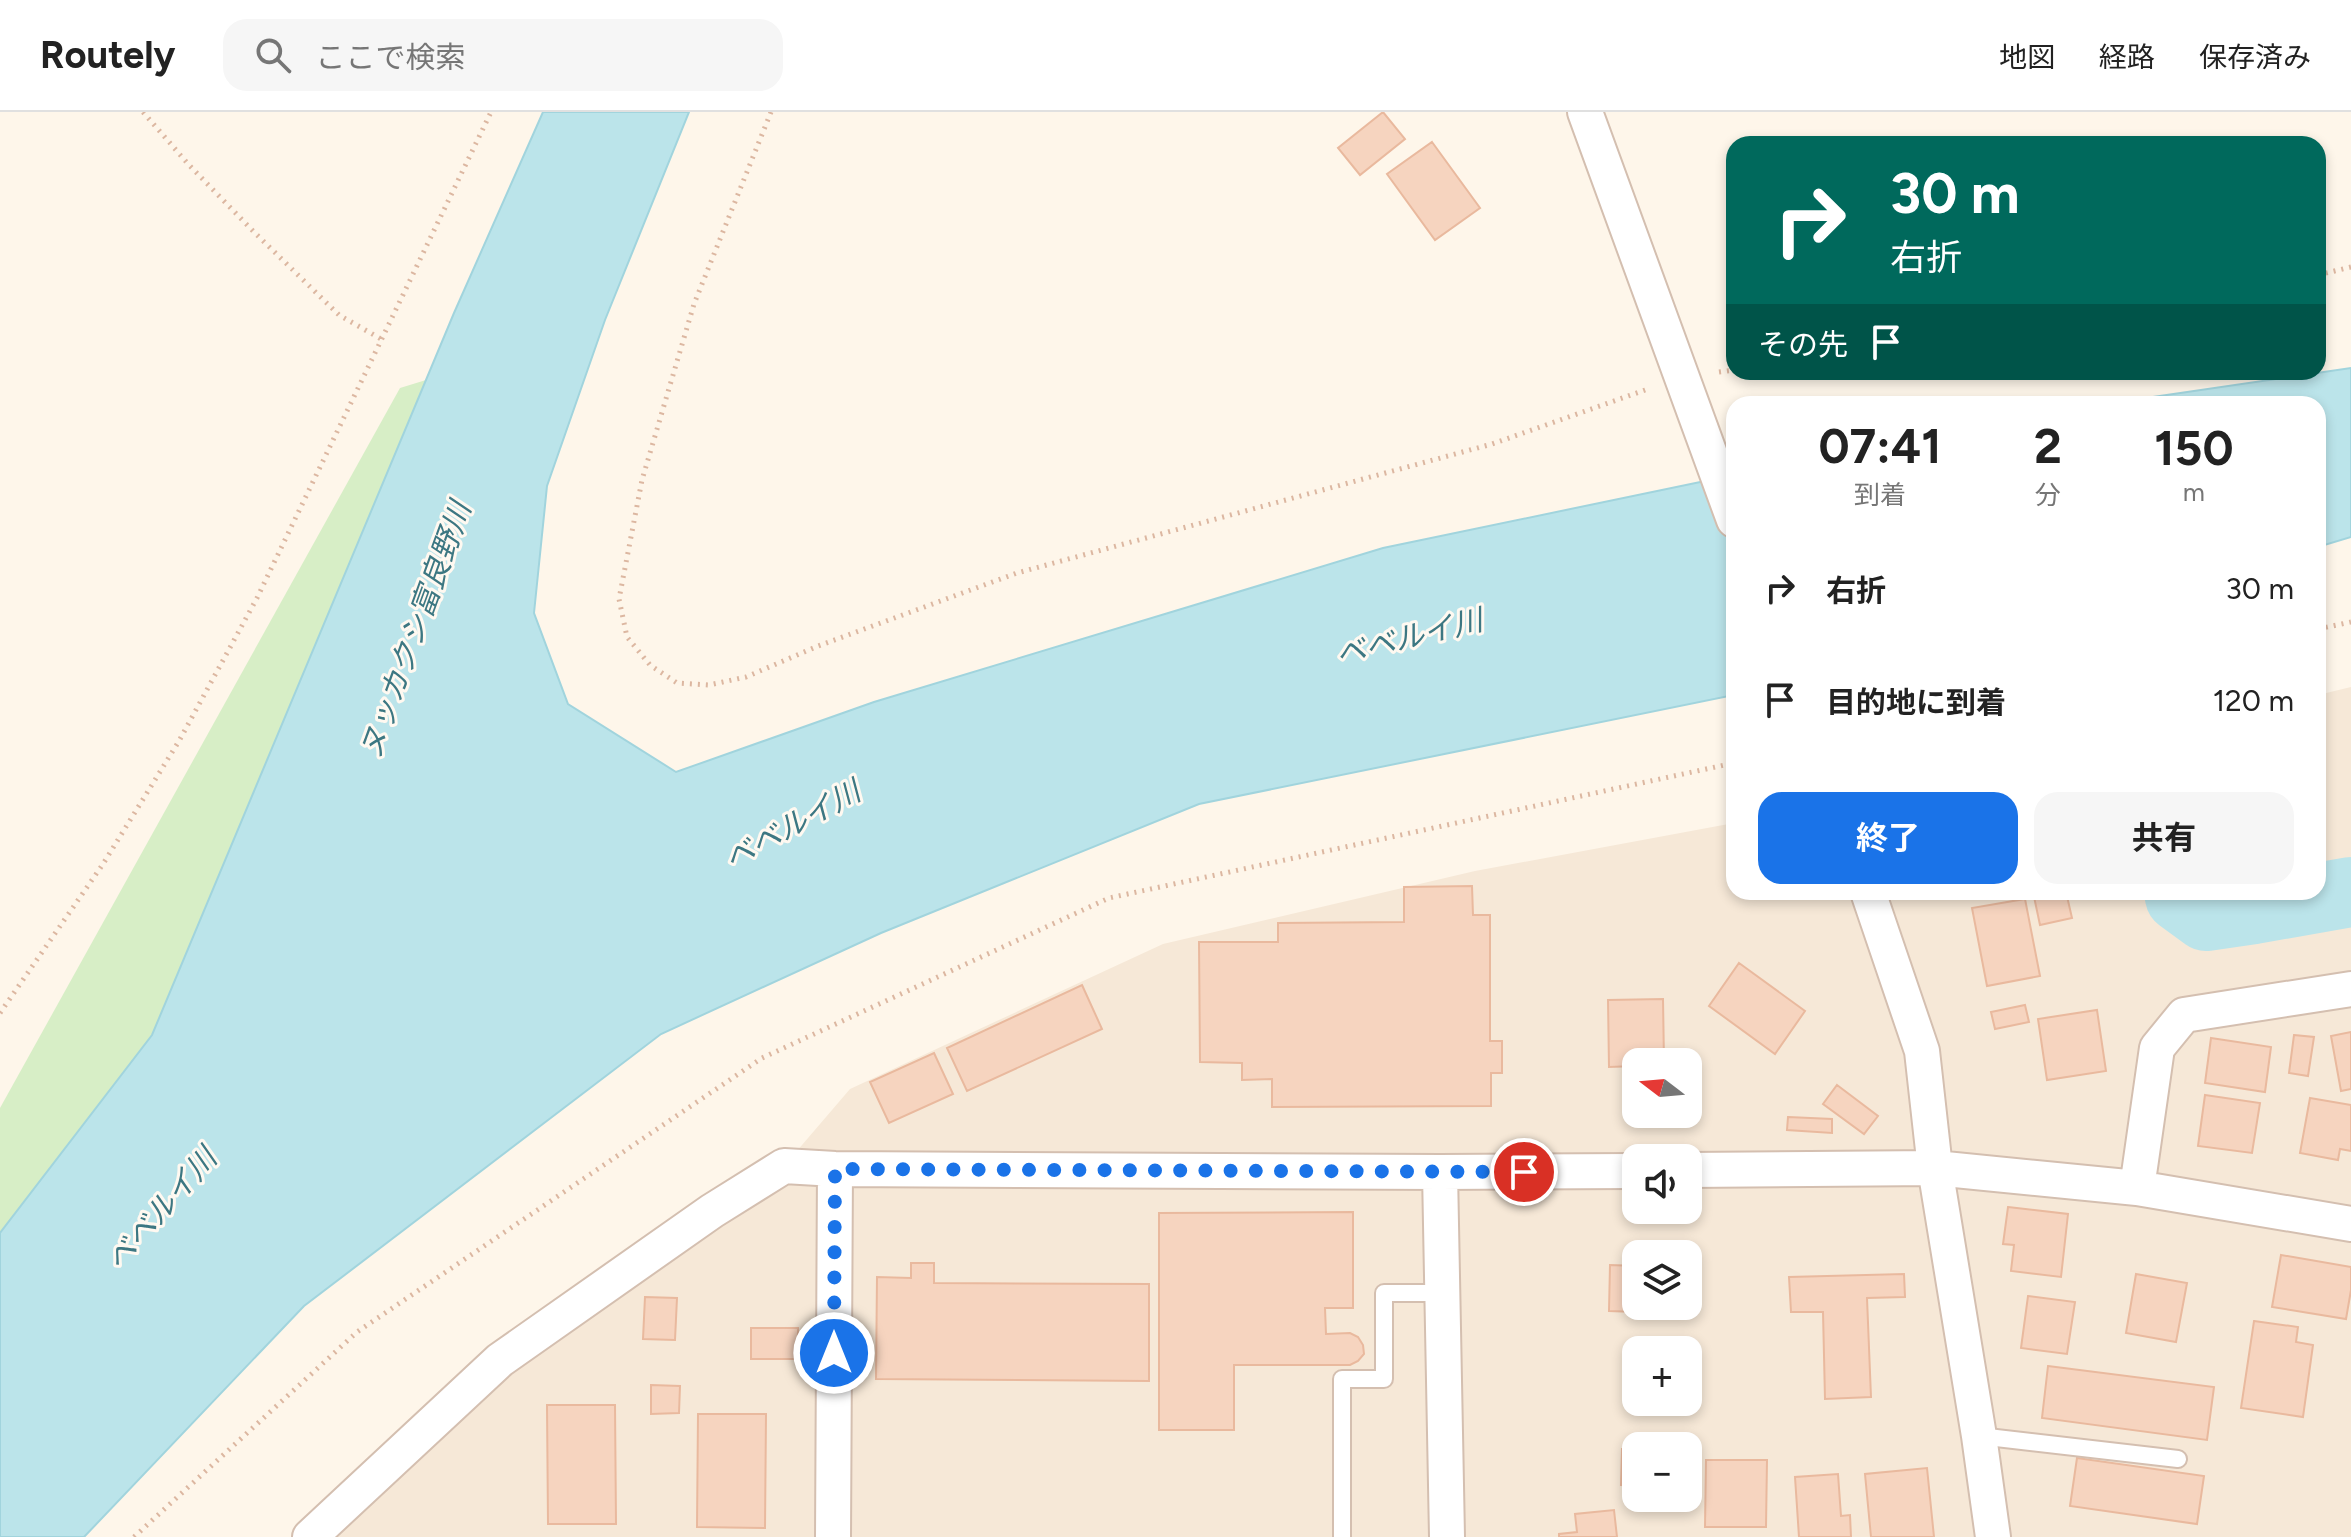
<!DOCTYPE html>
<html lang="ja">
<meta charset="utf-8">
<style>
body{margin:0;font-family:Figtree,"Noto Sans JP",sans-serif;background:#f6f6f6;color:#222;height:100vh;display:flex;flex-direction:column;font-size:30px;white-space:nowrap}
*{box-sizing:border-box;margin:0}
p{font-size:26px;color:#767676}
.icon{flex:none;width:44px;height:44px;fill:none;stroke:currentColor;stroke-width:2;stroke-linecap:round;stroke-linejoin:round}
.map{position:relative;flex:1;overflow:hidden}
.drawer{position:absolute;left:1726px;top:284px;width:600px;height:504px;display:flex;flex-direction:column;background:#fff;border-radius:24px;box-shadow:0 4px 12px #0003}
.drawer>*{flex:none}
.hud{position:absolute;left:1726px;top:24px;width:600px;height:244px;border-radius:24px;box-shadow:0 4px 12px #0003;background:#00695c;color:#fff;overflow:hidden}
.needle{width:52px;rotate:286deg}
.fabs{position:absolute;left:1622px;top:936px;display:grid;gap:16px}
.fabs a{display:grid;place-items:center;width:80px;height:80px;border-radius:16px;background:#fff;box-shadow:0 4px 12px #0003;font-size:40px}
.pin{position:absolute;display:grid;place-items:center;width:68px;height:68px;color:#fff;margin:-34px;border:4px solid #fff;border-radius:50%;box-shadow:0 2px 8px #0007}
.me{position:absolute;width:88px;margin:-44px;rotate:0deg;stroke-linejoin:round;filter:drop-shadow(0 0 6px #0008)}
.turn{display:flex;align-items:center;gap:28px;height:168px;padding:0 32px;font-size:36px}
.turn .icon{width:104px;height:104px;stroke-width:2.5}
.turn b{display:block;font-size:56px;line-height:68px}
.then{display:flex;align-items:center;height:76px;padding:0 32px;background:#0003;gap:16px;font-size:30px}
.eta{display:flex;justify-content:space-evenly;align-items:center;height:136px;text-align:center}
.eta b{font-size:48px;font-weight:700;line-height:56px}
.button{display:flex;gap:16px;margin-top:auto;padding:16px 32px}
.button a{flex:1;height:92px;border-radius:24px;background:#1a73e8;color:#fff;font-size:32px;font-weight:700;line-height:92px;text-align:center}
.button a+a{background:#f6f6f6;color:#222}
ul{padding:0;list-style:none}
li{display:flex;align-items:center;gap:24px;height:112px;padding:0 32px}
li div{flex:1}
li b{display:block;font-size:30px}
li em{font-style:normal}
header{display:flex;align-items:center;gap:48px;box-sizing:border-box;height:112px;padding:0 40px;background:#fff;border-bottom:2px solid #e0e0e0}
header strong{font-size:38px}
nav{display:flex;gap:44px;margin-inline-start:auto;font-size:28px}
.search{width:560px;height:72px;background:#f6f6f6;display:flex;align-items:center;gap:20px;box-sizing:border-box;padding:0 28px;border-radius:24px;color:#767676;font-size:30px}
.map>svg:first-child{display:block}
.residential{fill:#f6e8d7;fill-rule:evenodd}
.green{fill:#d7eec6}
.water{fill:#bbe4ea;stroke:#a1d4dd;stroke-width:2}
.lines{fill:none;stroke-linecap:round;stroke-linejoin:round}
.river{stroke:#bbe4ea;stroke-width:70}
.building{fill:#f6d4bf;stroke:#e9b99e;stroke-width:2}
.lane-casing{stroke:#d4bfb0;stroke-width:20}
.street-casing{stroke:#d4bfb0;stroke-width:38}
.path{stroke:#dcb7a1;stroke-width:5;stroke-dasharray:2 6;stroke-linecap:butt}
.lane{stroke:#fff;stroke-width:16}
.street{stroke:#fff;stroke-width:34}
.route{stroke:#1a73e8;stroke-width:14;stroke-dasharray:0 25.2}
.labels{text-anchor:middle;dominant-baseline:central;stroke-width:6;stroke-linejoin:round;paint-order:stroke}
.water-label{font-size:30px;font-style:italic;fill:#3c7782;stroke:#fff9f1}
</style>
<header>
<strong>Routely</strong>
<div class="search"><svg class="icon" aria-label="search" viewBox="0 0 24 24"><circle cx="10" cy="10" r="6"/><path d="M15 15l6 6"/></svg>ここで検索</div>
<nav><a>地図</a><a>経路</a><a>保存済み</a></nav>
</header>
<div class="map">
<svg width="2351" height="1425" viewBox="0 0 2351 1425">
<rect width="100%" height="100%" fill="#fef6ea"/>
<path class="residential" d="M2351,575V1425H310L500,1248L784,1054L850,977L1163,832L1475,759L1734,711V780H2318V583ZM1636,950H1688V1002H1636ZM1636,1046H1688V1098H1636ZM1636,1142H1688V1194H1636ZM1636,1238H1688V1290H1636ZM1636,1334H1688V1386H1636Z"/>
<path class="green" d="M452,260L250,842L0,1166V996L400,276Z"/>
<path class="water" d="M543,0H689L605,208L547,374L534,501L568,592L676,660L874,590L1383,436L1734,363V583L1199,692L881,821L661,922L304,1194L84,1425H0V1121L152,923L454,201Z
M2351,256V425L2318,435V292H2105Z"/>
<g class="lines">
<path class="river" d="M2179,780L2180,785L2206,804L2254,797L2351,780"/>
</g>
<path class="building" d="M1383,0L1405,27L1360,63L1338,36Z
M1432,30L1480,96L1435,128L1387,62Z
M1472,774L1473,803H1490V929H1502V961H1491V994L1272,995V967L1242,968V951L1200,950L1199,830H1278V811L1404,810V775Z
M2033,780H2066L2072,806L2040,813Z
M2025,787L2040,864L1987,874L1972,796Z
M1739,851L1805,899L1775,942L1709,894Z
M1082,873L1102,917L967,979L947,936Z
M1663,887L1664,950H1636V954L1609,955L1608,888Z
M2025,893L2029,910L1995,917L1991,900Z
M2097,898L2106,959L2047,968L2038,907Z
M2351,920V977L2341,979L2331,924Z
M2294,923L2314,925L2308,964L2289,961Z
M2211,926L2271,935L2265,980L2205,971Z
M934,941L953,982L889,1011L870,970Z
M1837,973L1878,1004L1864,1022L1823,992Z
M2205,983L2260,991L2252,1041L2198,1034Z
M2310,986L2351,993V1039L2340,1037L2338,1048L2300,1041Z
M1788,1005L1832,1007V1021L1787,1018Z
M2008,1095L2068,1102L2061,1165L2011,1159L2014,1133L2003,1132Z
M1353,1100V1196H1325L1326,1222L1350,1221L1358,1225L1363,1233L1364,1242L1358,1249L1350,1253H1234V1318H1159V1101Z
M2281,1143L2351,1155V1178L2346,1207L2272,1195Z
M911,1151H934V1171L1149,1172V1269L876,1267L877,1165L911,1166Z
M1610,1153L1636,1154V1194H1665V1201L1609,1199Z
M1904,1162L1905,1185L1867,1186L1871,1285L1825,1287L1823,1200H1791L1789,1165Z
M2136,1162L2187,1171L2176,1230L2126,1221Z
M2028,1184L2075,1190L2067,1242L2021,1236Z
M645,1185L677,1186L675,1228L643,1227Z
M2254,1209L2298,1215L2296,1230L2313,1233L2303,1305L2241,1296Z
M751,1216H798V1247H751Z
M2048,1254L2214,1275L2207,1328L2042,1306Z
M651,1273L680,1274L679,1301L651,1302Z
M547,1293H615L616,1412H548Z
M698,1302H766L765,1416L697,1415Z
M1622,1337H1636V1374L1621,1373Z
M2077,1346L2204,1364L2197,1412L2070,1394Z
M1706,1348H1767L1766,1415H1705Z
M1927,1356L1934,1425H1871L1865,1362Z
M1838,1362L1841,1404L1850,1403L1851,1425H1799L1795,1365Z
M1614,1398L1617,1425H1559V1422L1577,1420L1575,1402Z"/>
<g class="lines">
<g class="lane-casing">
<path id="lane" d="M1979,1324L2178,1347
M1342,1425V1267H1384V1181H1442"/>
</g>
<g class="street-casing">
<path id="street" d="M1585,0L1734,408
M1868,780L1922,939L1935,1056L1979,1324L1993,1425
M1688,1058L1935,1056L2137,1076L2351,1112
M1440,1060L1447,1425
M2137,1076L2157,936L2184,903L2351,877
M310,1425L500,1248L712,1099L784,1054L835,1057L1440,1060L1636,1059
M833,1425L835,1057"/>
</g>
<path class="path" d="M143,0L189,53L255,121L339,203L381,227
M771,0L694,192L642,368L619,487L627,525L650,553L677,571L709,573L746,565L818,534L1017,461L1492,332L1648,277
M2318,163L2351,155
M1719,260L1734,258
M2318,517L2351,510
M0,901L103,752L179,629L257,486L491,0
M134,1425L357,1220L762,946L1109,786L1734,651"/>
<use href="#lane" class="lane"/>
<use href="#street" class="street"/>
</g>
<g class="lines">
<path class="route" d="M834,1241L835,1057L1524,1060"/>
</g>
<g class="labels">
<g class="water-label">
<text transform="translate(415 518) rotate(-70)">ヌッカクシ富良野川</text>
<text transform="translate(1409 525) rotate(-14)">ベベルイ川</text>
<text transform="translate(792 713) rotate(-29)">ベベルイ川</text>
<text transform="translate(161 1097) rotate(-49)">ベベルイ川</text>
</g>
</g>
</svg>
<div class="fabs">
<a><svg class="needle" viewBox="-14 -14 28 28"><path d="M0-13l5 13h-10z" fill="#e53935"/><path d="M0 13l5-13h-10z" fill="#767676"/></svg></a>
<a><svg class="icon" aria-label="sound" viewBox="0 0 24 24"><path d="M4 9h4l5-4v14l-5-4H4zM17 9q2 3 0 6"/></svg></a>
<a><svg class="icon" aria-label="layers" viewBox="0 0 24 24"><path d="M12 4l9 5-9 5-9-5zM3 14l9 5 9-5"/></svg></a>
<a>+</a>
<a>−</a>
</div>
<div class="pin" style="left:1524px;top:1060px;background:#d93025"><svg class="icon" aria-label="arrive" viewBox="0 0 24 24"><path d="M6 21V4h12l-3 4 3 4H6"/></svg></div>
<svg class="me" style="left:834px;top:1241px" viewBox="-20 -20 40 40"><circle r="17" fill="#1a73e8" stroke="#fff" stroke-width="3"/><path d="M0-11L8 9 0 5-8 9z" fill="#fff"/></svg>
<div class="hud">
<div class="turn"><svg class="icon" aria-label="right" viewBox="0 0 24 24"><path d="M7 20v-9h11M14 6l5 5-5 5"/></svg><div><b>30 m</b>右折</div></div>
<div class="then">その先<svg class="icon" aria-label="arrive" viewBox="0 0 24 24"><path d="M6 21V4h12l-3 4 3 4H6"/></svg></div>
</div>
<section class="drawer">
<div class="eta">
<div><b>07:41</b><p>到着</p></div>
<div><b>2</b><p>分</p></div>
<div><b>150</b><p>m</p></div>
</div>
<ul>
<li><svg class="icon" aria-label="right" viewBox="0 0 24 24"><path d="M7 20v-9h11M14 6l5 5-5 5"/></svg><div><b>右折</b></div><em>30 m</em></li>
<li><svg class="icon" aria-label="arrive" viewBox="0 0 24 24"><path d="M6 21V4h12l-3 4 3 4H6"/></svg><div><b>目的地に到着</b></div><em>120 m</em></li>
</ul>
<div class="button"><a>終了</a><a>共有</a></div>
</section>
</div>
